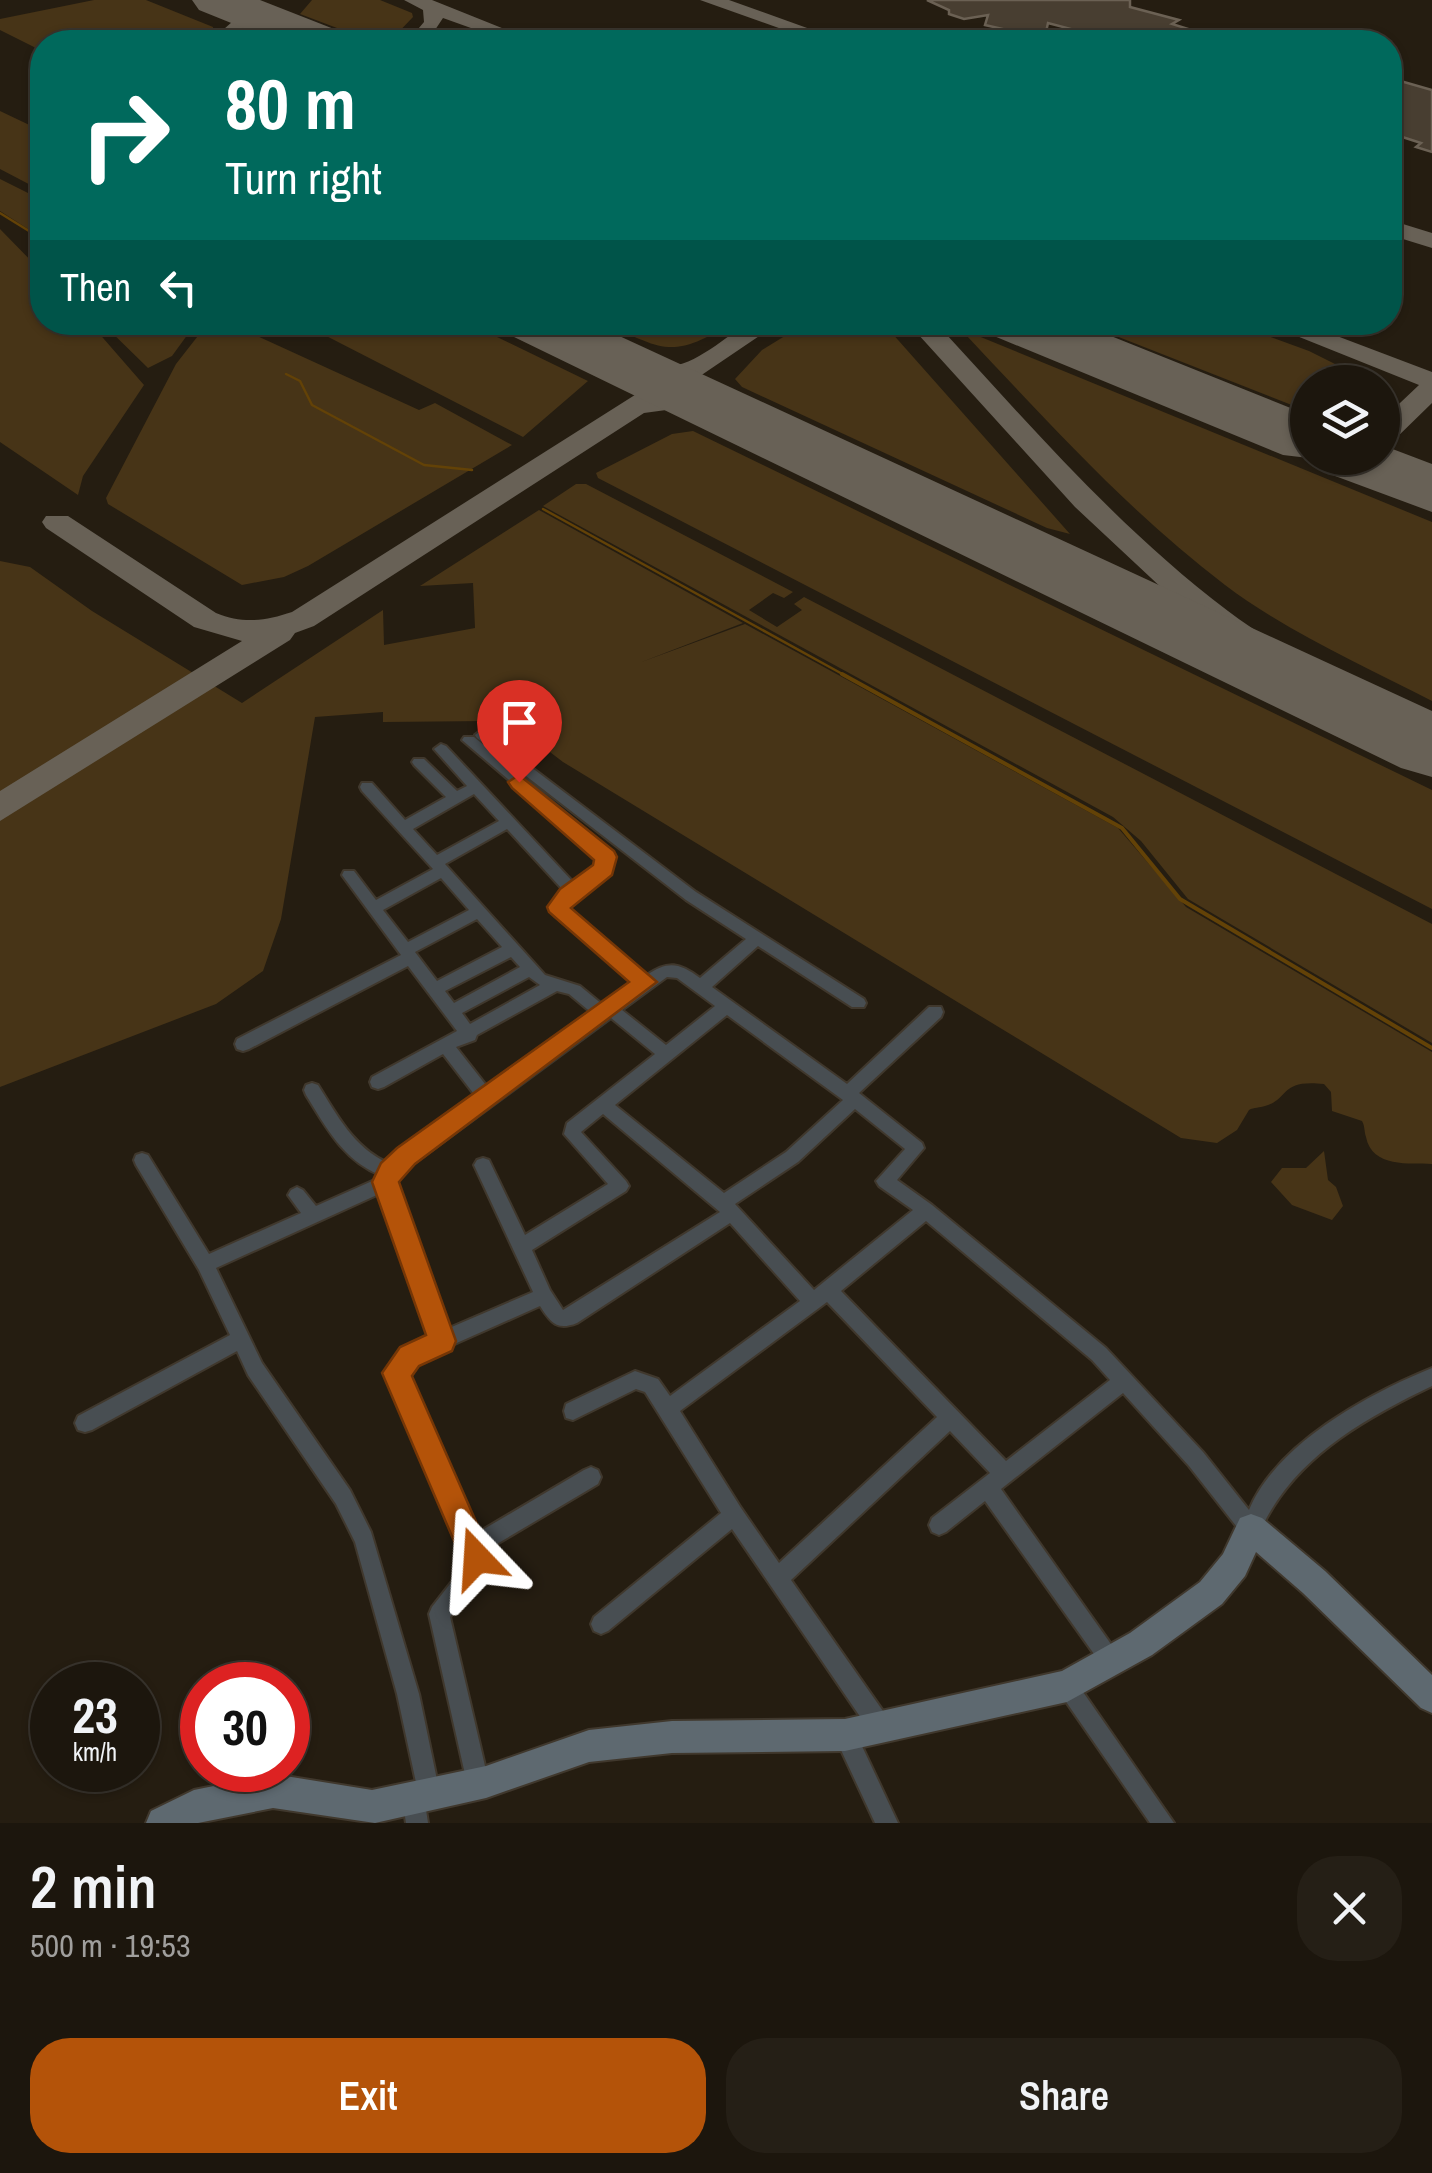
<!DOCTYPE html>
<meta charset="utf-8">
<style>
body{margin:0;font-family:"Archivo Narrow",sans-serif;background:#251f16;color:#f1f3f6;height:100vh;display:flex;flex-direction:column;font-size:38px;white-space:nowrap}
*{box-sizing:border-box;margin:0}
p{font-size:32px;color:#a09f9d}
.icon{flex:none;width:55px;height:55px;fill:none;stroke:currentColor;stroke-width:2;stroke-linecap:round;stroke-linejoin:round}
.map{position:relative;height:1823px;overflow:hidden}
.sheet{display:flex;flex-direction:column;background:#1c160d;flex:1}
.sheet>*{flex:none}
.top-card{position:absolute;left:30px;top:30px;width:1372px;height:305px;border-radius:40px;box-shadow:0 2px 8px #0004,0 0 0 2px #3a352e;background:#00695c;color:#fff;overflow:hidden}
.fabs{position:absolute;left:1290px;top:365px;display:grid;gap:20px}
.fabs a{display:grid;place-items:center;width:110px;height:110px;border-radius:50%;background:#1c160d;box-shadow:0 2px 8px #0004,0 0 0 2px #3a352e;font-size:50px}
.speed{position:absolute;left:30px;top:1662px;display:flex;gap:20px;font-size:50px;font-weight:700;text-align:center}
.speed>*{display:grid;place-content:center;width:130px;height:130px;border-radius:50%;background:#1c160d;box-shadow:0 2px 8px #0004,0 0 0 2px #3a352e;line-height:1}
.speed small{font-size:25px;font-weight:400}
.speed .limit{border:15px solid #d22;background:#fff;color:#111}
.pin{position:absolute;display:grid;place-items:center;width:85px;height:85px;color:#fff;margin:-102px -42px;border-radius:50% 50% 50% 0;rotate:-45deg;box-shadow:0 0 10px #0007}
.pin .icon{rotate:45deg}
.me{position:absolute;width:110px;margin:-55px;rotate:340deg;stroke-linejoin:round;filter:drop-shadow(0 0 8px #0008)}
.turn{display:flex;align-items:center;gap:35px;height:210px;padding:0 30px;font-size:45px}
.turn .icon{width:130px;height:130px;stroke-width:2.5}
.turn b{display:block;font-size:70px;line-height:85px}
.then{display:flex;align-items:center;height:95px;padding:0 30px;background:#0003;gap:20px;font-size:38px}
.round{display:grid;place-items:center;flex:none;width:105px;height:105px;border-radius:40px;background:#251f16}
.overview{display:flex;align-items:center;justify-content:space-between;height:170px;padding:0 30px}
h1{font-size:60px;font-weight:600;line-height:75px}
.button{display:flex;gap:20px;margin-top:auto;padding:20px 30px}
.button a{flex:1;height:115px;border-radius:40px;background:#b45309;color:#fff;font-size:40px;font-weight:600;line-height:115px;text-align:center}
.button a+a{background:#251f16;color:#f1f3f6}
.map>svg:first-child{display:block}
.green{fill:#473417}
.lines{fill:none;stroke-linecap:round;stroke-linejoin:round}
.stream-far1{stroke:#634207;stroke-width:2.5}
.stream{stroke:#634207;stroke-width:4}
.taxiway{fill:#686156;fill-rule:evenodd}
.runway{fill:#686156;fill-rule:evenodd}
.building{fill:#483e31;stroke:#6b6154;stroke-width:2.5}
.street-casing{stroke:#40382d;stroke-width:4}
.secondary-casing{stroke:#40382d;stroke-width:4}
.street{fill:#484e52;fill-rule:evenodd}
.secondary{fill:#5e6970;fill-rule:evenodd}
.route{fill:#b45309;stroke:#753606;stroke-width:2.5}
</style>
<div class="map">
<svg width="1432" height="1823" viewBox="0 0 1432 1823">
<rect width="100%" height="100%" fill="#251d11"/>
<path class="green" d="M94,0H146L213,27L212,42H42V51L0,30V19Z
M312,0H380L412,13L413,17L390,41L374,42L300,14Z
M0,111L42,131V191L0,169Z
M0,179L42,200V238L0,211Z
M0,229L42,272V322L90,323L144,385L83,476L78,495L0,442Z
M102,323H196L172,356L148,368Z
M208,323H276L255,335L419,410L435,403L512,445L308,566L284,577L242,585L108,504L106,498L176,364Z
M301,323H468L588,381L523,437Z
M604,323H733C671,359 666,351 604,323Z
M806,323H883L1070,534L1047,528L742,387L735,379L762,350Z
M1083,323H1233L1309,351L1371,382H1308L1307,411Z
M971,333L1432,522V701C1365,667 1284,630 1225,585C1129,512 1048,422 966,335Z
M693,431L1432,790V909L598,478L596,473L672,434Z
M576,484H586L793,592L784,598L773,593L749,610L777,627L802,610L794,604L804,597L1432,924V1043L1188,899L1141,841L1113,817L543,506Z
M539,510L743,623L488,721L383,722V712L315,717L281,919L263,971L216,1004L0,1087V561L30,567L92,611L242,703L383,610L384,645L475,628L473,583L420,586Z
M745,624L1118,828L1186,907L1432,1052V1164C1410,1163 1372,1168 1366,1137C1364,1131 1365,1126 1362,1121L1332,1111L1331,1092L1324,1084C1279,1079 1290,1099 1265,1106C1260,1108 1254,1107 1249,1110L1237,1130L1217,1143L1181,1138L563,762L500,714Z
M1324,1151L1328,1180L1336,1187L1343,1206L1332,1220L1292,1205L1271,1182L1282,1168H1306Z"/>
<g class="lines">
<path class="stream-far1" d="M0,213L42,239
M286,374L300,381L312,405L424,465L472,470
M543,509L846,676"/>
<path class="stream" d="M842,674L1122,828L1180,899L1432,1048"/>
<path class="taxiway" d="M404,0H432L537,42H510L443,18L427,42H407L424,22L423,10Z
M700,0H729L846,42H818Z
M256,16L281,18L299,29L289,35C269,30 258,23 238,35L245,42H222L216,36L232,22Z
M1390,220L1432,233V248L1390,235Z
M749,322H780L675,393L729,404L733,410L729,416L719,418L681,408L644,413L314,626L295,633L290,640L0,821V791L242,641L194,627L46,528L42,522L46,516H68L216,613C243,624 265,621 292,612L657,381L614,371L610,365L614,359C630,355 645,364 662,366C691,370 725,337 749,322Z
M907,322H935C1028,423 1118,528 1228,611C1291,658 1362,695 1432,730V757L1297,686L1181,606L1075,507Z
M1262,322H1300L1432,372V403L1392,442L1382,444V420L1419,385Z
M1382,453L1405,473L1401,479H1381L1357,458H1382Z"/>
<path class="runway" d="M192,0H260L339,31L346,42H278L199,10Z
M503,322H589L1432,711V777L1401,768L512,336Z
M985,322H1076L1308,415V458H1382V445L1432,464V512L1327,473L1317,459L1283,455L994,336Z"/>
</g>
<path class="building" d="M927,0H1130V7L1179,20L1172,24L1198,32L1181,42H1120L1048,23L1046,32L1029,35L985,25L988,15L964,19L949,14V10Z
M1390,78L1432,90V152L1416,147L1421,143L1390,133Z"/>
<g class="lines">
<g class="street-casing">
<path id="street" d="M482,730L696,892L864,999L866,1003L864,1007H852L758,946L712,987L847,1084L929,1007H941L943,1012L941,1017L859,1093L922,1143L924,1148L897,1180L932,1205L1106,1348L1203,1452L1249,1510C1276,1444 1368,1394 1432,1368V1386C1361,1420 1289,1461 1258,1536L1251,1539L1244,1536L1189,1466L1123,1393L1001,1489L1118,1654L1121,1661L1118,1668L1111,1671L1104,1668L985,1501L946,1532L939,1535L932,1532L929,1525L932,1518L990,1473L950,1431L791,1580L890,1721L893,1729L890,1737L882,1740L874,1737L732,1529L608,1631L601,1634L594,1631L591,1624L594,1617L721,1513L645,1392L636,1389L573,1420L566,1418L564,1411L566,1404L635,1371L658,1379L670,1396L800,1301L730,1223L577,1323C557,1331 551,1323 540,1306L432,1354L407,1372L479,1532L584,1470L591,1467L598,1470L601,1477L598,1484L485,1551L484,1570L481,1577L450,1617L489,1783L486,1791L478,1794L470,1791L467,1783L429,1614L432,1607L464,1566L465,1546L387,1369C395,1354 416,1343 431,1336L379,1194L216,1268L262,1363L350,1490L371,1532L419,1694L440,1794L437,1802L429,1805L425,1803L428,1823H406L402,1797L405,1789L413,1786L417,1787L397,1694L355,1542L336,1504L248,1375L237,1351L92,1430L85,1432L78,1430L75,1423L78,1416L230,1335L199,1270L136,1165L134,1160L136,1155L142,1153L148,1155L209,1254L301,1213L288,1195L291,1190L297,1187L303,1190L316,1206L379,1178L380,1175C343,1160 326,1127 306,1095L304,1090L306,1085L312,1083L318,1085C337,1115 354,1148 388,1163L477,1098L443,1054L384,1087L378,1089L372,1087L370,1082L372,1077L457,1031L408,966L249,1049L243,1051L237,1049L235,1044L237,1039L401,955L342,875L344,871H354L376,900L433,869L362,791L360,787L362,783H372L405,820L446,797L414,765L412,762L414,759H424L457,791L467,786L434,749L441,744L446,746L574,883L597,868L596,854L462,740L464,737H474L608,848L611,870L609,874L573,898L568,910L647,975C668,960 680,963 700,978L746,939L686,900L477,738L475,735ZM474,794L499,821L437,855L413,829ZM507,829L563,890L552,912L555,916L635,984L603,1005L580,986L545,975L445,864ZM441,878L469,910L408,942L383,910ZM477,919L502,947L437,981L415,952ZM511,957L520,967L454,1003L445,991ZM529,977L540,985L470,1024L462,1013ZM667,977L677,978L715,1006L666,1045L622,1010ZM557,991L569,994L593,1014L489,1089L456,1047L475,1040L477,1035ZM727,1015L843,1100L786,1152L724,1193L615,1105ZM611,1018L655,1054L567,1123L564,1134L608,1184L525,1235L489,1160L483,1158L477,1160L474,1165L533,1292L447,1329L398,1197L394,1183L397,1176ZM855,1109L905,1149L876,1181L879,1186L913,1210L814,1290L735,1204L798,1162ZM603,1114L720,1212L563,1310L550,1290L532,1250L626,1191L629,1186L626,1181L581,1132ZM926,1221L1092,1360L1110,1380L1006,1461L841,1291ZM827,1302L937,1417L779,1563L741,1508L680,1411Z
M1067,1675L1074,1679L1174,1823H1150L1060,1693L1056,1686L1060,1679Z
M845,1724L853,1727L898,1823H875L834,1735L837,1727Z"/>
</g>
<g class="secondary-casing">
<path id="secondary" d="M1251,1514L1262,1518L1325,1571L1432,1675V1713L1421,1708L1303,1593L1256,1552L1245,1576L1222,1604L1152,1655L1067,1702L845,1751L672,1753L589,1762L486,1798L375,1823L273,1808L198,1823H146L151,1811L194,1790L273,1774L372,1790L486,1766L589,1730L672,1721L845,1719L1062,1671L1130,1633L1200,1582L1223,1554L1240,1518Z"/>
</g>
<use href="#street" class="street"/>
<use href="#secondary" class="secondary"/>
</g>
<path class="route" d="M519,775L614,851L617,857L612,875L571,908L657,982L415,1164L399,1182L456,1341L452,1351L419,1366L412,1376L492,1558L488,1569L477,1573L466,1569L382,1373L400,1347L426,1335L372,1182L381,1163L397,1148L629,982L549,912L547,907L560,889L593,865L594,860L512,788L508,782Z"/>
</svg>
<div class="fabs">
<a><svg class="icon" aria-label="layers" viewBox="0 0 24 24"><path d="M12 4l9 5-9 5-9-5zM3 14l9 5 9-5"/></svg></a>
</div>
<div class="speed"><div>23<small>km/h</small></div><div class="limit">30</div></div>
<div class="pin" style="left:519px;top:782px;background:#d93025"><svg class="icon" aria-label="arrive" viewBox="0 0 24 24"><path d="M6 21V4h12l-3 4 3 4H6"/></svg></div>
<svg class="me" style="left:477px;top:1558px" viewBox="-20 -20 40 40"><path d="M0-17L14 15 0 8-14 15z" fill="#b45309" stroke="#fff" stroke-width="4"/></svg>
<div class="top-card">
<div class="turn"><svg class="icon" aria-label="right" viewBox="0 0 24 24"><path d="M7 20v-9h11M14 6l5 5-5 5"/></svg><div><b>80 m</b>Turn right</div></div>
<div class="then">Then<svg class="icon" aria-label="left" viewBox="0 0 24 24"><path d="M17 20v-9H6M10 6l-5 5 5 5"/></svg></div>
</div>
</div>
<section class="sheet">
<div class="overview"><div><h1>2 min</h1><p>500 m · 19:53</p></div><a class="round"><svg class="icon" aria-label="close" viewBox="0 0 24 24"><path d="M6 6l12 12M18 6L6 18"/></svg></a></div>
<div class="button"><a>Exit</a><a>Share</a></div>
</section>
